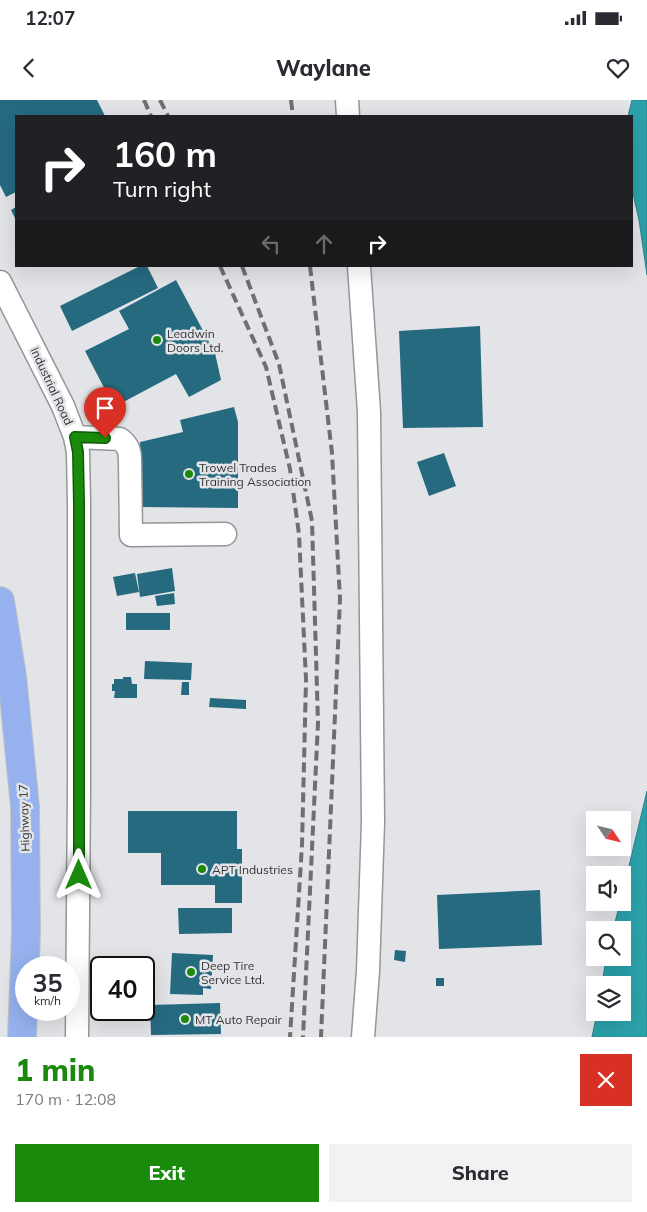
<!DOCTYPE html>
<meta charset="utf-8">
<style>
body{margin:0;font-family:Mulish,sans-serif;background:#f2f2f3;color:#2b2b33;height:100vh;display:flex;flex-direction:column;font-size:19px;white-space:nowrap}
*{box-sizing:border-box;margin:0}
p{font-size:16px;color:#7c7c81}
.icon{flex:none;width:28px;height:28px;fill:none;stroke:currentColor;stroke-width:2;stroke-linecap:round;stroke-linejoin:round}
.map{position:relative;height:937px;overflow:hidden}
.panel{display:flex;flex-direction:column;background:#fff;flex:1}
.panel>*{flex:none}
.guide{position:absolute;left:15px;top:15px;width:618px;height:152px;border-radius:0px;box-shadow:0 5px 20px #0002;background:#202124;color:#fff;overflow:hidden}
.needle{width:32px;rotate:125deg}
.fabs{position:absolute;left:586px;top:711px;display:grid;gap:10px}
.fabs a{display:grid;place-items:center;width:45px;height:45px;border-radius:0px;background:#fff;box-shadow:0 5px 20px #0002;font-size:25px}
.speed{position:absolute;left:15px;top:856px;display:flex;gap:10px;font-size:25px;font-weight:700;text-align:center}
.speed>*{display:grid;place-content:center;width:65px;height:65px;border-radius:50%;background:#fff;box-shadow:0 5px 20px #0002;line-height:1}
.speed small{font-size:12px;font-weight:400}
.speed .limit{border:2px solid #111;border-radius:8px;background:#fff;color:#111}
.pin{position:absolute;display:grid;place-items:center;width:42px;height:42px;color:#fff;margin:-51px -21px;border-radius:50% 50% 50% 0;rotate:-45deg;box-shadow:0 0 5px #0007}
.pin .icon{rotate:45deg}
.me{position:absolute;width:55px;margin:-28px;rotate:0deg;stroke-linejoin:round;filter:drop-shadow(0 0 4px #0008)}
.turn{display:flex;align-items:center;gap:18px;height:105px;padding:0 15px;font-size:22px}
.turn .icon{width:65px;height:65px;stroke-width:2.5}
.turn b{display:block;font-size:35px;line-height:42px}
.lanes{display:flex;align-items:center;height:48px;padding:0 15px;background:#0003;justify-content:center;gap:25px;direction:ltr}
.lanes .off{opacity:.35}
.round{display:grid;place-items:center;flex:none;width:52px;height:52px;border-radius:0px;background:#f2f2f3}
.overview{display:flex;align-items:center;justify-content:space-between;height:85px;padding:0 15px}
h1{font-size:30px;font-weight:800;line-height:38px;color:#198a0b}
.action{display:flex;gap:10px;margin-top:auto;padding:10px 15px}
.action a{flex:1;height:58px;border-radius:0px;background:#198a0b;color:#fff;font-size:20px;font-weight:800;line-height:58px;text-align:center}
.action a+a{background:#f2f2f3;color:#2b2b33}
.status{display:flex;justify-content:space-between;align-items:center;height:35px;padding:0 25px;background:#fff;direction:ltr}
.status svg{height:14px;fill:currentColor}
header{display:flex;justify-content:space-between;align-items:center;height:65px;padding:0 15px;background:#fff;font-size:22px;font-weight:800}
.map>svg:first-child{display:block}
.water{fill:#2ba2ab;stroke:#2e8188}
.building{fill:#266a80}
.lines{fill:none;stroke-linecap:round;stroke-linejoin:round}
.minor-casing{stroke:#949698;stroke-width:25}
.highway-casing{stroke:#c2c2c3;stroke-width:30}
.minor{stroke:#fff;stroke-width:22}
.highway{stroke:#95b2ee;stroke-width:28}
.rail{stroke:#6d6f70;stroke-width:4;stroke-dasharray:10 5;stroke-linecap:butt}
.route-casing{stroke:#105a07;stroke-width:12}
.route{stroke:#198a0b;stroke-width:9}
.poi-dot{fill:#198a0b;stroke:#e2e4e7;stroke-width:2}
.labels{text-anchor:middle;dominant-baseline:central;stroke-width:5;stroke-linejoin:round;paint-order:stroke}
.poi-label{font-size:12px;fill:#343536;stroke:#e2e4e7;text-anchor:start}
.street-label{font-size:12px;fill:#343536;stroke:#e2e4e7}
</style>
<div class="status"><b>12:07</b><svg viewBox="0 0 49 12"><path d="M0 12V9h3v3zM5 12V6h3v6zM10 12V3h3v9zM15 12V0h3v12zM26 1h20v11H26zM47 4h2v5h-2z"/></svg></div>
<header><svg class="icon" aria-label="back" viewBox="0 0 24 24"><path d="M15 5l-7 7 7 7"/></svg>Waylane<svg class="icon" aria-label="heart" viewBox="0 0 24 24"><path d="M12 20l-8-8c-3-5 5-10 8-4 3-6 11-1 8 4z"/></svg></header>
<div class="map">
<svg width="647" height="937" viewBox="0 0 647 937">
<rect width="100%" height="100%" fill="#e2e4e7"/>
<path class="water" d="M632,0H647V175L639,120L631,85V16H628Z
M647,691V937H592L597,913L622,912V885H602L606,858H622V830H613L620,803L622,802L623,791Z"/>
<path class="building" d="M0,0H97L105,16H16V92L6,97L0,85Z
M16,107V120L11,110Z
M140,166H147L158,188L72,231L60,206Z
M176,180L215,253L221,280L189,297L176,274L114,307L85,251L129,229L119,211Z
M480,226L483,327L403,328L399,231Z
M234,307L238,322V408L141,407L140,342L183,332L180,320Z
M444,353L456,386L429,396L417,362Z
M172,468L175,491L140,497L137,474Z
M135,473L139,492L117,496L113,477Z
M174,493L175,504L157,506L155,496Z
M126,513H170V530H126Z
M145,561L192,563L191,580L144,579Z
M123,577H131L132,584H137V598H114L115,591H112V584H114V579H123Z
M182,582H189V595H181Z
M210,598L246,600V609L209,607Z
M128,711H237V749H242V803H215V785H161V753H128Z
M540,790L542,845L439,849L437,795Z
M178,808H232V833L179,834Z
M395,850L406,851L405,862L394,860Z
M172,853L213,855L211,889L203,888V895L170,894Z
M436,878H444V886H436Z
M220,903L221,934L151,935L150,905Z"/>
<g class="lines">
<g class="minor-casing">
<path id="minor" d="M347,0L348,16
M359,166L369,312L373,722L368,871L363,937
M0,182L63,306L75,337L78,352L79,404V687L77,937
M75,337L120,339C129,346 130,352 130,362L131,435L225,434"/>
</g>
<g class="highway-casing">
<path id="highway" d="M0,501L12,576L25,707L26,833L22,937"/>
</g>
<use href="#minor" class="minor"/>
<use href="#highway" class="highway"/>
<path class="rail" d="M144,0L151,16
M160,0L168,16
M291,0L293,16
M220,166L266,267L290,369L299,434L306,580L302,745L290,937
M242,166L279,264L312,421L318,623L303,937
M310,166L332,353L340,499L321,937"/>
</g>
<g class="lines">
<g class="route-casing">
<path id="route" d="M79,775V404L78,352L75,337L105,338"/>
</g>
<use href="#route" class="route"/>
</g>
<g class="poi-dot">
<circle cx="157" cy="240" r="5"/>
<circle cx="189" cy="374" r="5"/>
<circle cx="202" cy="769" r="5"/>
<circle cx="191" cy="872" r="5"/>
<circle cx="185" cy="919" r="5"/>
</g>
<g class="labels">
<g class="poi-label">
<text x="167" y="233">Leadwin<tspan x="167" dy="14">Doors Ltd.</tspan></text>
<text x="199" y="367">Trowel Trades<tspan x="199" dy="14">Training Association</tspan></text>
<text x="212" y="769">APT Industries</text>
<text x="201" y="865">Deep Tire<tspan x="201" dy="14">Service Ltd.</tspan></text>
<text x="195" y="919">MT Auto Repair</text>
</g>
<g class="street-label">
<text transform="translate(52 286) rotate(65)">Industrial Road</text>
<text transform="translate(24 718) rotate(-92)">Highway 17</text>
</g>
</g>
</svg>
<div class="fabs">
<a><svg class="needle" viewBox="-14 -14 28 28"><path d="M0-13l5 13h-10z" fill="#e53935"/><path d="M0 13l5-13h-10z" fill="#7c7c81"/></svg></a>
<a><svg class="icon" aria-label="sound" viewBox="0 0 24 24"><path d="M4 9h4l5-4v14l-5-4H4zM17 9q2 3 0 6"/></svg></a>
<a><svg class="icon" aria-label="search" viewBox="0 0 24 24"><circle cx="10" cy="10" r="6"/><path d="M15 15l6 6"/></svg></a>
<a><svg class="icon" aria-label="layers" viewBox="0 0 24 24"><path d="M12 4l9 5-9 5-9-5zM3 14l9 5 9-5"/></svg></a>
</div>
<div class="speed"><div>35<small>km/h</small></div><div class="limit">40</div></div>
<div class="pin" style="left:105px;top:338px;background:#d93025"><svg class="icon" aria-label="arrive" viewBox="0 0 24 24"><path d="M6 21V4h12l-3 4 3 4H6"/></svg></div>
<svg class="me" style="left:79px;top:775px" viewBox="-20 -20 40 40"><path d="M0-17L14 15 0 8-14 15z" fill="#198a0b" stroke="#fff" stroke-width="4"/></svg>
<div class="guide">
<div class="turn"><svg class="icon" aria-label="right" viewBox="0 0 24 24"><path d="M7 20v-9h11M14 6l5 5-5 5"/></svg><div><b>160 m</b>Turn right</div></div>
<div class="lanes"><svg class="icon off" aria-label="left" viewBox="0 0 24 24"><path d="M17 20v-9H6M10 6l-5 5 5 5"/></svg><svg class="icon off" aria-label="ahead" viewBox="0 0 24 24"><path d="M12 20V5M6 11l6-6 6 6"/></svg><svg class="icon" aria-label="right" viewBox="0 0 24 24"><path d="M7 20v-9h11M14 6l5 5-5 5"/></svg></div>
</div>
</div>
<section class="panel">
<div class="overview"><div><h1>1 min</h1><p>170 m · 12:08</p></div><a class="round" style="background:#d93025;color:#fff"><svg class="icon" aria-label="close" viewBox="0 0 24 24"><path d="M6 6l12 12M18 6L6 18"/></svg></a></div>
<div class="action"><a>Exit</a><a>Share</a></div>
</section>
